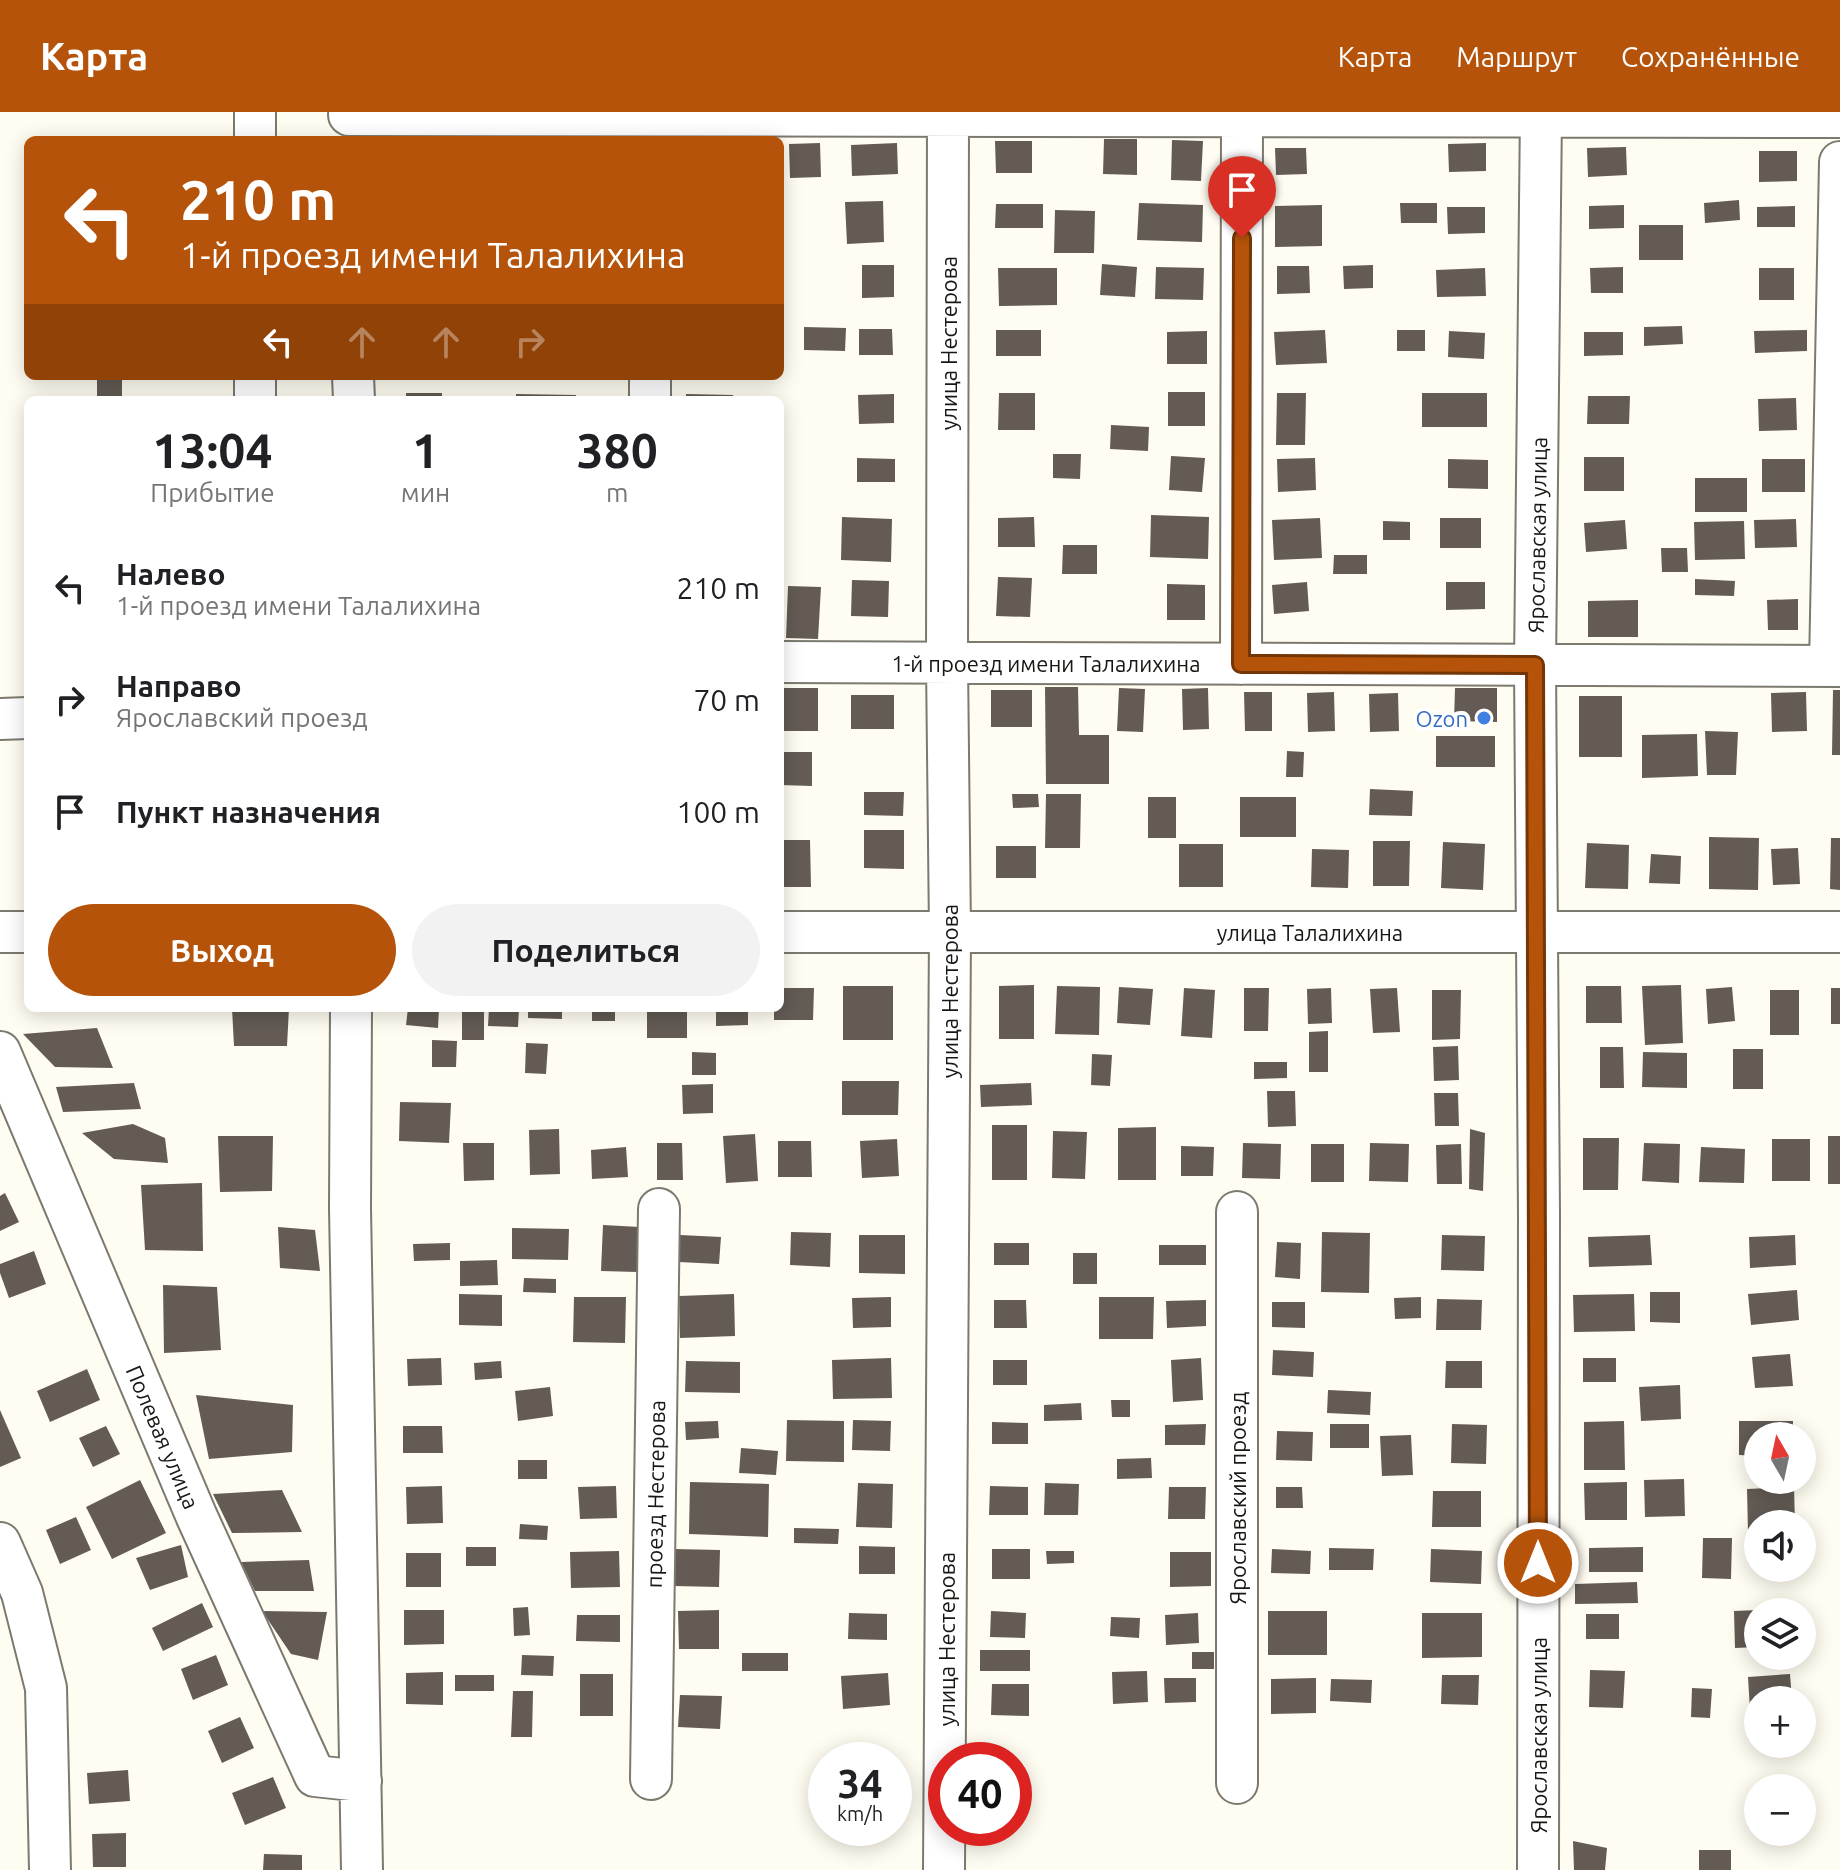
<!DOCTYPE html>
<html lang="ru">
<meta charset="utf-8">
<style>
body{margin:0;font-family:Ubuntu,sans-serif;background:#f2f2f2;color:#202124;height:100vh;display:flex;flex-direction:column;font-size:30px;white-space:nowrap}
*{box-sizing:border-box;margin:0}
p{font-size:26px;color:#757577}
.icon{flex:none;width:44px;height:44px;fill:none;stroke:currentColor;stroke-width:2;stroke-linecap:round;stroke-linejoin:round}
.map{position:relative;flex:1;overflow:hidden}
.sheet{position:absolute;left:24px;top:284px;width:760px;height:616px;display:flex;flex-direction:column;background:#fff;border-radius:12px;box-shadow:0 4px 20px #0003}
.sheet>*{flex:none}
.hud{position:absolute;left:24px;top:24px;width:760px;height:244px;border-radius:12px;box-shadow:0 4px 20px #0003;background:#b45309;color:#fff;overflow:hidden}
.needle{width:52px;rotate:351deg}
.buttons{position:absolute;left:1744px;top:1310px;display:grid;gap:16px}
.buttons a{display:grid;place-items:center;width:72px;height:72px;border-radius:50%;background:#fff;box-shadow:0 4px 20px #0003;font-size:40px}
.speed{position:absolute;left:808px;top:1630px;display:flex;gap:16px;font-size:40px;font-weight:700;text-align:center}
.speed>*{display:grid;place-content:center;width:104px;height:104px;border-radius:50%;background:#fff;box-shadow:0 4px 20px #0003;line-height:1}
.speed small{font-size:20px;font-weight:400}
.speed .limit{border:12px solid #d22;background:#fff;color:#111}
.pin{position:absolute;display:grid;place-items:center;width:68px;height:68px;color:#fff;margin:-82px -34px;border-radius:50% 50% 50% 0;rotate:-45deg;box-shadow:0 0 8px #0007}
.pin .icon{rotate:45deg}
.me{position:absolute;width:88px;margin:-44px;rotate:0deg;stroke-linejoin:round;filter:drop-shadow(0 0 6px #0008)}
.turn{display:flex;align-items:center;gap:28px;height:168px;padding:0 24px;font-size:36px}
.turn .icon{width:104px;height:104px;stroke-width:2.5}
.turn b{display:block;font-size:56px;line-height:68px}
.lanes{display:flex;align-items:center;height:76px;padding:0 24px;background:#0003;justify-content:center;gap:40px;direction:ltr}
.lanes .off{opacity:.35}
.eta{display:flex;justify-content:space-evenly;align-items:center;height:136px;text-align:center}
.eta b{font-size:48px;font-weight:700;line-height:56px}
.button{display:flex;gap:16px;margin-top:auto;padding:16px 24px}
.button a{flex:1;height:92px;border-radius:48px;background:#b45309;color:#fff;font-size:32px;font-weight:700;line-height:92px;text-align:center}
.button a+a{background:#f2f2f2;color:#202124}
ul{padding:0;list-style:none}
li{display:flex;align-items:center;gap:24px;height:112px;padding:0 24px}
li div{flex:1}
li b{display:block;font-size:30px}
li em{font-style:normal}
header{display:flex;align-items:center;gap:48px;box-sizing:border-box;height:112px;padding:0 40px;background:#b45309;color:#fff}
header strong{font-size:38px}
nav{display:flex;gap:44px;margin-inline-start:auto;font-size:28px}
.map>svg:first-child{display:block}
.building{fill:#635b54}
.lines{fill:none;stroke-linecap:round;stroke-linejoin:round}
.minor-casing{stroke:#7c796f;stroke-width:44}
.minor{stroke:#fff;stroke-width:40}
.route-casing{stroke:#753606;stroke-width:20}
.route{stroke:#b45309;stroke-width:14}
.shop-dot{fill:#3f7fe0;stroke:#fff;stroke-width:3}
.labels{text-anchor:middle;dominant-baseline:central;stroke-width:8;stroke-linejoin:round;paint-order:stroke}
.street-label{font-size:22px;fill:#181713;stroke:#fff}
.shop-label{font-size:22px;fill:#366cbe;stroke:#fff;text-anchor:end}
</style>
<header>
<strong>Карта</strong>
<nav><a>Карта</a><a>Маршрут</a><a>Сохранённые</a></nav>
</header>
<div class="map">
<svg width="1840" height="1758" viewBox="0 0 1840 1758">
<rect width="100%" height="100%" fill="#fffcf1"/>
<path class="building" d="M1104,27H1137V63L1103,62Z
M1172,28L1203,29L1201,69L1171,68Z
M995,29H1032V61H996Z
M820,31L821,65L790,66L789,32Z
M897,31L898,62L852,64L851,33Z
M1486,31V59L1449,60L1448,32Z
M1626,35L1627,63L1588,65L1587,36Z
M1275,36H1306L1307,62L1276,63Z
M1759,39H1797V69L1759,70Z
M1739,88L1740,108L1705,111L1704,91Z
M883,89L884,130L847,132L845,90Z
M1139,91L1203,93L1202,130L1137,128Z
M1400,91H1437V111H1401Z
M996,92H1043V116H995Z
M1322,93V134L1275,135V94Z
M1624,93V116L1589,117V94Z
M1795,94V115H1757V95Z
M1447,95H1485V121L1448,122Z
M1055,98L1095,99L1094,141H1054Z
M1639,113H1683V148H1639Z
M1102,152L1137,155L1135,185L1100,183Z
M862,153H894V185L862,186Z
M1373,153V176L1344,177L1343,154Z
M1277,154H1309L1310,181L1277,182Z
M1156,155L1204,156L1203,188L1155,187Z
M1623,155V181H1591L1590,156Z
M998,156H1057V193L999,194Z
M1485,156L1486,184L1437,185L1436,158Z
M1759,156H1794V188H1759Z
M1682,214L1683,232L1644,234V215Z
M804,215L846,216L845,239L804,238Z
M859,217H892L893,243H859Z
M996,218H1041V244H996Z
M1325,218L1327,251L1276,253L1274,220Z
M1397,218H1425V239H1397Z
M1807,218V239L1755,241L1754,219Z
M1207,219V252H1167V220Z
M1449,219L1485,221L1484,247L1448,245Z
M1584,220H1623V243L1584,244Z
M97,264H122V288H97Z
M1168,280H1205V314H1168Z
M406,281H442V288H406Z
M999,281H1035V318H998Z
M1277,281H1306L1305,333H1276Z
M1422,281H1487V315H1422Z
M516,282L576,283V288H516Z
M686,282L733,283V288H686Z
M894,282V311L859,312L858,283Z
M1588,284H1630L1629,312H1587Z
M1796,286L1797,318L1759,319L1758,287Z
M1111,313L1149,315L1148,339L1110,337Z
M1053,342H1081L1080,367L1053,366Z
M1171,344L1205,346L1202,380L1169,378Z
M1584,345H1624V379H1584Z
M857,346L895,347V370H857Z
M1315,346L1316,378L1278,380L1277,347Z
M1448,347L1488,348V377L1448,376Z
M1762,347H1805V380H1762Z
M1695,366H1747V400H1695Z
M1151,403L1209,405L1208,447L1150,445Z
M842,405L892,407L891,450L841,448Z
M1034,405L1035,435H998V406Z
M1320,406L1322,446L1274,448L1272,408Z
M1440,406H1481V436H1440Z
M1796,407L1797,435L1755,436L1754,408Z
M1625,408L1627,437L1586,440L1584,411Z
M1383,409L1410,410V428H1383Z
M1744,409L1745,447L1695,448L1694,410Z
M1063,433H1097V462H1062Z
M1661,436H1687L1688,460H1662Z
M1334,443H1367V462H1333Z
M998,465L1032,466L1030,505L996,504Z
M1695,467L1735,469L1734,484L1695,483Z
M852,468L889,469L888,505L851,504Z
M1307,470L1309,499L1274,502L1272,473Z
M1446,470H1485V497L1446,498Z
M1167,472L1205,473V508H1167Z
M788,474L821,475L818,527L786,526Z
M1798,487V518H1768L1767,488Z
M1638,488V525H1588V489Z
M1045,575H1078L1079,623H1109V672H1046Z
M780,576H818V619H780Z
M1119,576L1145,577L1143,620L1117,619Z
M1208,576L1209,617L1183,618L1182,577Z
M1455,576H1497V610L1454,609Z
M991,578H1032V615H991Z
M1833,578H1840V643H1832Z
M1244,580H1272V619H1245Z
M1334,580L1335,619L1308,620L1307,581Z
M1806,580L1807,619L1772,620L1771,581Z
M1398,581L1399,619L1370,620L1369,582Z
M851,583H894V617H851Z
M1579,584H1622V645H1579Z
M1705,619L1738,620L1736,663H1707Z
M1697,622L1698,664L1642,666V623Z
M1436,624H1495V655H1436Z
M1287,639L1304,640L1303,665H1286Z
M780,640H812V674L780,673Z
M1370,677L1413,679L1412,704L1369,703Z
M864,680H904L903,704L864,703Z
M1012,682H1038L1039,695L1013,696Z
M1046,682H1081L1080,736H1045Z
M1148,685H1176V726H1148Z
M1240,685H1296V725H1240Z
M864,718H904V757L864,756Z
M1709,725L1759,726L1758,778L1709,777Z
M1831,726H1840V778L1830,777Z
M780,728H810L811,775H780Z
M1373,729H1410L1409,774H1373Z
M1443,730L1485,732L1483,778L1441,776Z
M1587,731L1629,733L1628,777L1585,776Z
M1179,732H1223V775H1179Z
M996,734H1036V766H996Z
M1798,736L1800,772L1773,773L1771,737Z
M1312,737L1349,738L1348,776L1311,775Z
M1651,742L1681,744L1680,772L1649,771Z
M1034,873V927H999V874Z
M1681,873L1683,931L1645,933L1642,874Z
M843,874H893V928H843Z
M1057,874L1100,875L1099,923L1055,922Z
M1586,874H1621L1622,911H1586Z
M1119,875L1153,877L1150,913L1117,911Z
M1732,875L1735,909L1708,912L1706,877Z
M780,876H814L813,908H774V896H780Z
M1184,876L1215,878L1212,926L1181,924Z
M1244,876H1269L1268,919H1244Z
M1331,876L1332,911L1308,912L1307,877Z
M1397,876L1400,920L1373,921L1370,877Z
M1831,876H1840V912H1831Z
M1432,878H1461L1460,927L1432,928Z
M1770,878H1799V923H1770Z
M232,896H289L287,934H234Z
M408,896H439L438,916L406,913Z
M462,896H484V928H462Z
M489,896H519L518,915L488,914Z
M528,896H562V907L528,906Z
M592,896H615V909H592Z
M647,896H687V926H647Z
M716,896H748V913L716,914Z
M97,916L113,956L55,955L23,922Z
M1328,919V960H1309V920Z
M432,928L457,929L456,955H432Z
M526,931L548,932L546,962L525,961Z
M1458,934L1459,968L1434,969L1433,935Z
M1600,935H1623L1624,976H1600Z
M1733,937H1763V977H1733Z
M692,940L716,941V963H692Z
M1643,940L1687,941V976L1642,975Z
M1092,942L1112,943L1110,974L1091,973Z
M1254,950H1287V966L1254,967Z
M842,969H899L898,1003H842Z
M134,971L141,997L63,1000L56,975Z
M1031,971L1032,993L981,995L980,973Z
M713,972V1001L683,1002L682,973Z
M1267,979H1295L1296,1014L1268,1015Z
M1434,981H1458L1459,1014H1435Z
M400,990L451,991L449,1031L399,1029Z
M133,1012L165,1026L168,1051L114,1047L82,1021Z
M992,1013H1027V1068H992Z
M1156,1015V1068H1118V1016Z
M559,1017L560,1062L530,1063L529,1018Z
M1470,1017L1485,1021L1483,1079L1469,1077Z
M1053,1019L1087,1020L1085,1067L1052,1066Z
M755,1022L758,1069L726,1071L723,1024Z
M218,1024H273L272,1079L220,1080Z
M1828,1024H1840V1072H1828Z
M1583,1026H1619L1618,1078H1583Z
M897,1027L899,1064L862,1066L860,1029Z
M1772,1027H1810V1069H1772Z
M778,1029H811L812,1065H778Z
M463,1031H494V1068L464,1069Z
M657,1031H682L683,1068H657Z
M1243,1031L1281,1032L1280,1067L1242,1066Z
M1370,1031L1409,1032L1408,1070L1369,1069Z
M1644,1031L1680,1032L1679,1071L1642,1069Z
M1311,1032H1344V1070H1311Z
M1461,1032L1462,1072H1437L1436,1033Z
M1181,1034L1214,1035L1213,1064H1181Z
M626,1035L628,1065L592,1067L591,1038Z
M1701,1035L1745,1037L1744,1071L1699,1070Z
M202,1071L203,1139L145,1138L141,1073Z
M5,1081L19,1110L0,1119V1084Z
M603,1113L640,1115L638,1160L601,1159Z
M278,1115L315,1118L320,1159L280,1156Z
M512,1116L569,1117L568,1148L512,1147Z
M791,1120L831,1121L830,1155L790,1153Z
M1322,1120L1370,1121L1369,1181L1321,1180Z
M680,1123L721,1125L719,1152L679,1150Z
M859,1123H905V1162L859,1161Z
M1442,1123L1485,1124L1484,1159L1441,1158Z
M1650,1123L1652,1153L1589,1155L1588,1125Z
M1795,1123L1796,1153L1750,1156L1749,1125Z
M1277,1130L1301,1131L1300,1167L1275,1165Z
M450,1131V1148L414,1149L413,1132Z
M994,1131H1029V1153H994Z
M1159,1133H1206V1153H1159Z
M34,1139L46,1172L9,1186L0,1161V1152Z
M1073,1141H1097V1172H1073Z
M497,1148L498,1173L460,1174V1149Z
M524,1166L556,1167V1181L523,1180Z
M163,1173L217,1175L221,1238L164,1241Z
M1797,1178L1799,1208L1751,1213L1748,1182Z
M1650,1180H1680V1211L1650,1210Z
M459,1182L502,1183V1214L459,1213Z
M734,1182L735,1224L680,1226L679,1184Z
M1634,1182L1635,1219L1574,1220L1573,1183Z
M574,1185H626L625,1231L573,1230Z
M891,1185V1215L853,1216L852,1186Z
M1099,1185H1154L1153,1227H1099Z
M1421,1185V1206L1395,1207L1394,1186Z
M1437,1187L1482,1188L1481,1218H1436Z
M994,1188H1026L1027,1216H994Z
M1206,1188V1214L1167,1216L1166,1189Z
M1272,1190H1305V1216L1272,1215Z
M1273,1238L1314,1240L1313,1265L1272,1263Z
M1790,1242L1793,1274L1755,1276L1752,1245Z
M441,1246L442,1273L408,1274L407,1247Z
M891,1246L892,1286L833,1287L832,1248Z
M1201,1246L1203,1288L1173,1290L1171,1248Z
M1583,1246H1616V1270H1583Z
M993,1248H1027V1273H993Z
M501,1249L502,1266L475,1268L474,1251Z
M686,1249L740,1250V1281L685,1280Z
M1446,1249H1482V1276H1445Z
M87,1257L100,1288L50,1310L37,1279Z
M1680,1273L1681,1307L1641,1309L1639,1275Z
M550,1275L553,1304L518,1309L515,1279Z
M1328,1278L1371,1280L1370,1303L1327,1301Z
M196,1283L293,1293L292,1340L209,1347Z
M1111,1288H1130V1305H1112Z
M1081,1291L1082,1308L1044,1309V1293Z
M0,1298L21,1346L0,1355Z
M787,1308L844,1309V1350L786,1349Z
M853,1308L891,1309L890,1339L852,1338Z
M718,1309L719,1326L686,1328L685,1310Z
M1624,1309L1625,1358H1584V1310Z
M1739,1309H1793V1324H1758V1344L1739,1343Z
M992,1310L1028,1311V1332H992Z
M1206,1312L1205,1333H1165V1313Z
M1330,1312H1369V1336H1330Z
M1452,1312L1487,1313L1486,1352L1451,1351Z
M106,1314L120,1342L93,1355L79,1326Z
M403,1314H442L443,1341H403Z
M1277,1319L1313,1320L1312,1349L1276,1348Z
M1411,1323L1413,1363L1382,1364L1380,1324Z
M741,1336L778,1339L776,1363L739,1361Z
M1151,1346L1152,1366L1117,1367V1347Z
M518,1348H547V1367H518Z
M1684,1367L1685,1404L1645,1405L1644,1368Z
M140,1368L166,1421L112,1447L86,1395Z
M690,1370L769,1372L768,1425L689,1422Z
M1627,1370V1408H1585L1584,1371Z
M858,1371L893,1372L892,1416L856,1415Z
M1045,1371L1079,1372L1078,1403H1044Z
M442,1374L443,1411L407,1412L406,1375Z
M616,1374L617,1406L580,1407L578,1375Z
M990,1374L1028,1375V1403H989Z
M1169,1375H1206L1205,1407H1168Z
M1276,1375H1302L1303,1396H1276Z
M1794,1375L1795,1412H1758V1420H1748L1747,1377Z
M282,1378L302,1420L232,1421L213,1382Z
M1433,1379H1481V1415H1432Z
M76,1405L91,1438L60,1452L46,1418Z
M520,1412L548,1414L547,1428L519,1427Z
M794,1416L839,1417L838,1432L794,1431Z
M1703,1426H1732L1731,1467L1702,1466Z
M181,1433L188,1465L150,1478L136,1446Z
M859,1434L895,1435V1462H859Z
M466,1435H496V1454H466Z
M1643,1435V1460H1589V1436Z
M1329,1436L1374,1437L1373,1458H1329Z
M674,1437L720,1438L719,1475L674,1474Z
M992,1437H1030V1467H992Z
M1272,1437L1311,1439L1310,1462L1271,1461Z
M1431,1437L1482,1439L1481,1472L1430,1470Z
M619,1439L620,1475L571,1476L570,1440Z
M1046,1439H1074V1451L1047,1452Z
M1170,1440H1211V1474L1170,1475Z
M406,1441H441V1475H406Z
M309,1448L314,1479H255L241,1450Z
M1637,1470L1638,1491L1575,1492V1472Z
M202,1491L213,1515L163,1539L152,1516Z
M528,1495L530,1523L514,1524L513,1496Z
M404,1498H444V1532L404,1533Z
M719,1498V1537H679L678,1499Z
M1758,1498V1535L1735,1536L1734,1499Z
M262,1499L327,1500L318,1548L291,1542Z
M991,1499L1026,1501L1025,1526L990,1525Z
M1268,1499H1327V1543H1268Z
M849,1501L887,1502V1528L848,1527Z
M1198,1501L1199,1531L1166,1533L1165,1503Z
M1422,1501H1482V1545L1422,1546Z
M1586,1502H1619V1527H1586Z
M577,1503H620V1530L576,1529Z
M1111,1505L1140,1506L1139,1526L1110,1524Z
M980,1538H1030V1559H980Z
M1192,1540H1214V1557H1192Z
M742,1541H788V1559H742Z
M216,1543L228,1573L193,1588L181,1557Z
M522,1543L554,1544L553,1564L521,1563Z
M1590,1558L1625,1559L1623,1596L1589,1595Z
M1147,1559L1148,1590L1113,1592L1112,1560Z
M443,1560V1593L406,1592V1561Z
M888,1561L890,1593L843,1597L841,1564Z
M580,1562H613V1604H580Z
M1790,1562L1792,1588H1758V1597L1750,1598L1748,1565Z
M455,1563H494V1579H455Z
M1442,1563H1479L1478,1593L1441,1592Z
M1164,1566H1196V1590L1165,1591Z
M1316,1566V1601L1271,1602V1567Z
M1331,1567L1372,1568L1371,1591L1330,1589Z
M992,1572H1029V1604L991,1603Z
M1692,1576L1712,1577L1710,1606L1691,1605Z
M513,1579H533L532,1625H511Z
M680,1583L722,1584L720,1617L678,1615Z
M240,1605L254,1636L222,1651L208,1619Z
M128,1658L130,1689L89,1692L87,1661Z
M273,1665L286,1696L245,1713L232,1681Z
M126,1721V1755H93L92,1722Z
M1573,1729L1607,1736L1605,1758H1574Z
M1699,1738H1731V1758H1699Z
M264,1742L302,1743V1758H263Z"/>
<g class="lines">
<g class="minor-casing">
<path id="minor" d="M349,3L1840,5
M255,28V0
M353,264L354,288
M255,288V264
M650,288V264
M780,550L1840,554
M1241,552L1242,4
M1830,554L1840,50
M0,607L28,606
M0,820H28
M780,820H1840
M351,896L350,1096L362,1758
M0,940L196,1403L315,1664L361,1669
M0,1431L22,1481L46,1576L50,1758
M651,1667L659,1097
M1237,1671V1100
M944,1758L950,820L947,551L948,0
M1538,1758L1539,1102L1535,553L1541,0"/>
</g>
<use href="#minor" class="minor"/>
</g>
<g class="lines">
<g class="route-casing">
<path id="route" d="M1242,126L1241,552L1535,553L1538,1451"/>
</g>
<use href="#route" class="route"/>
</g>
<circle class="shop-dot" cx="1484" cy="606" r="8"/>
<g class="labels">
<g class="street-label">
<text transform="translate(948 231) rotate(-90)">улица Нестерова</text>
<text transform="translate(1537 423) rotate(-89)">Ярославская улица</text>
<text x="1046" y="551">1-й проезд имени Талалихина</text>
<text x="1310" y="820">улица Талалихина</text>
<text transform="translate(949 879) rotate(-90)">улица Нестерова</text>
<text transform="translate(163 1325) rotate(67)">Полевая улица</text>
<text transform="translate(655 1382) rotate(-89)">проезд Нестерова</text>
<text transform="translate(1237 1386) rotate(-90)">Ярославский проезд</text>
<text transform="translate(946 1527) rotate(-90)">улица Нестерова</text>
<text transform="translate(1538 1623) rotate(-90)">Ярославская улица</text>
</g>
<g class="shop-label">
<text x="1468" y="606">Ozon</text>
</g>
</g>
</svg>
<div class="buttons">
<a><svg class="needle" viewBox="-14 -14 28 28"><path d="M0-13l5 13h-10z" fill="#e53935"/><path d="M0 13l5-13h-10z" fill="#757577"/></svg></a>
<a><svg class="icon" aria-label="sound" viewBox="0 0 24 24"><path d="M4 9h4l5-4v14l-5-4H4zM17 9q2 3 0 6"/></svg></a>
<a><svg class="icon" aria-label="layers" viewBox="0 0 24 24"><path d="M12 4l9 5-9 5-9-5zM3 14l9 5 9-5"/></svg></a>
<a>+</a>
<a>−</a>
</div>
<div class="speed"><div>34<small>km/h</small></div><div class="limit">40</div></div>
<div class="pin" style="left:1242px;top:126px;background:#d93025"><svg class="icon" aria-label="arrive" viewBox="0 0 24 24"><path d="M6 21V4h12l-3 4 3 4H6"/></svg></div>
<svg class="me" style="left:1538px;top:1451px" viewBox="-20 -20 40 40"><circle r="17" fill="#b45309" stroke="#fff" stroke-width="3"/><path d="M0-11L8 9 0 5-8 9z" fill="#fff"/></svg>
<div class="hud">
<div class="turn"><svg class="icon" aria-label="left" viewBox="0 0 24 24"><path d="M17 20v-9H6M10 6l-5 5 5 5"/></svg><div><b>210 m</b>1-й проезд имени Талалихина</div></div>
<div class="lanes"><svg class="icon" aria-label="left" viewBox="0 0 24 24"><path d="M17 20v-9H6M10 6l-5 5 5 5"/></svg><svg class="icon off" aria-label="ahead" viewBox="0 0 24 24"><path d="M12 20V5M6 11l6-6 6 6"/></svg><svg class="icon off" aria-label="ahead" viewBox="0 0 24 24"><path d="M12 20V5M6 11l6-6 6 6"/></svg><svg class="icon off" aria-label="right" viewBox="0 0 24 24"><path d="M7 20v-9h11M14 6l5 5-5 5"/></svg></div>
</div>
<section class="sheet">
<div class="eta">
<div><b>13:04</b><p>Прибытие</p></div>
<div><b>1</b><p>мин</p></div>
<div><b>380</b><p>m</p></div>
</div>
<ul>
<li><svg class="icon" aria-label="left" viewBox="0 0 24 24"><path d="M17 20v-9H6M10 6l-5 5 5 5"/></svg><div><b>Налево</b><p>1-й проезд имени Талалихина</p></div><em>210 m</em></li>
<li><svg class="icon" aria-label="right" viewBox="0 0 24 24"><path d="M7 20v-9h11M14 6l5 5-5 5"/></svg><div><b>Направо</b><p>Ярославский проезд</p></div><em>70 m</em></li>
<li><svg class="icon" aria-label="arrive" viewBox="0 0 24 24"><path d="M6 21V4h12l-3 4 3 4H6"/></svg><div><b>Пункт назначения</b></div><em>100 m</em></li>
</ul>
<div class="button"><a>Выход</a><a>Поделиться</a></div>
</section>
</div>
